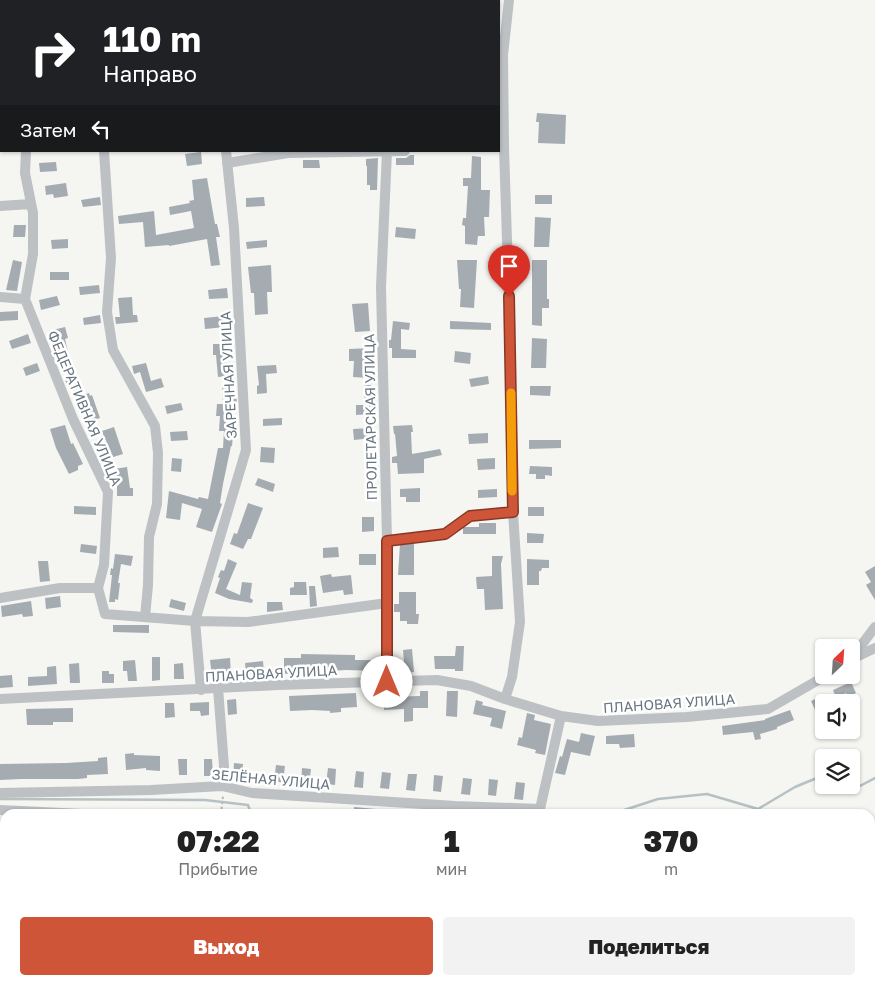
<!DOCTYPE html>
<html lang="ru">
<meta charset="utf-8">
<style>
body{margin:0;font-family:"Golos Text",sans-serif;background:#f2f2f2;color:#222;height:100vh;display:flex;flex-direction:column;font-size:19px;white-space:nowrap}
*{box-sizing:border-box;margin:0}
p{font-size:16px;color:#767676}
.icon{flex:none;width:28px;height:28px;fill:none;stroke:currentColor;stroke-width:2;stroke-linecap:round;stroke-linejoin:round}
.map{position:relative;flex:1;overflow:hidden}
.side{position:absolute;left:0px;top:809px;width:875px;height:176px;display:flex;flex-direction:column;background:#fff;border-radius:15px 15px 0 0;box-shadow:0 1px 4px #0004}
.side>*{flex:none}
.top-card{position:absolute;left:0px;top:0px;width:500px;height:152px;box-shadow:0 1px 4px #0004;background:#202124;color:#fff;overflow:hidden}
.needle{width:32px;rotate:25deg}
.fabs{position:absolute;left:815px;top:639px;display:grid;gap:10px}
.fabs a{display:grid;place-items:center;width:45px;height:45px;border-radius:5px;background:#fff;box-shadow:0 1px 4px #0004;font-size:25px}
.pin{position:absolute;display:grid;place-items:center;width:42px;height:42px;color:#fff;margin:-51px -21px;border-radius:50% 50% 50% 0;rotate:-45deg;box-shadow:0 0 5px #0007}
.pin .icon{rotate:45deg}
.me{position:absolute;width:55px;margin:-28px;rotate:0deg;stroke-linejoin:round;filter:drop-shadow(0 0 4px #0008)}
.turn{display:flex;align-items:center;gap:18px;height:105px;padding:0 20px;font-size:22px}
.turn .icon{width:65px;height:65px;stroke-width:2.5}
.turn b{display:block;font-size:35px;line-height:42px}
.then{display:flex;align-items:center;height:48px;padding:0 20px;background:#0003;gap:10px;font-size:19px}
.eta{display:flex;justify-content:space-evenly;align-items:center;height:85px;text-align:center}
.eta b{font-size:30px;font-weight:800;line-height:35px}
.button{display:flex;gap:10px;margin-top:auto;padding:10px 20px}
.button a{flex:1;height:58px;border-radius:5px;background:#cf5539;color:#fff;font-size:20px;font-weight:800;line-height:58px;text-align:center}
.button a+a{background:#f2f2f2;color:#222}
.map>svg:first-child{display:block}
.lines{fill:none;stroke-linecap:round;stroke-linejoin:round}
.stream{stroke:#b6c1c4;stroke-width:2.5}
.building{fill:#a5acb1}
.path{stroke:#b7babc;stroke-width:2;stroke-dasharray:2.5 2.5;stroke-linecap:butt}
.service{stroke:#bdc1c4;stroke-width:5}
.minor{stroke:#bdc1c4;stroke-width:10}
.route-casing{stroke:#873725;stroke-width:12}
.route{stroke:#cf5539;stroke-width:9}
.slow{stroke:#f59e0b;stroke-width:9}
.labels{text-anchor:middle;dominant-baseline:central;stroke-width:5;stroke-linejoin:round;paint-order:stroke}
.street-label{font-size:14px;fill:#687680;stroke:#fff}
</style>
<div class="map">
<svg width="875" height="984" viewBox="0 0 875 984">
<rect width="100%" height="100%" fill="#f5f5f2"/>
<g class="lines">
<path class="stream" d="M851,783L858,787L875,778
M0,799L205,800L248,805L251,814
M612,814L658,799L707,794L758,809L795,787L824,775"/>
</g>
<path class="building" d="M537,113L566,115L565,144L538,143L539,122H536Z
M201,152L202,164L187,166L185,154Z
M410,155H414V165H396V158H406Z
M472,156L481,157V190H490L489,217H484L485,236H478L477,245L465,244V226L462,225L463,218H466L468,186H463V178H471Z
M378,158L377,190H370V185H367V166H366V159Z
M303,160H319L320,168H303Z
M56,162L57,171L40,172L39,163Z
M207,178L215,224H217L220,237H216L220,265L211,266L207,239L169,246V245L145,247L143,222L119,224L118,216L154,211L156,235L194,228L191,211L170,215L169,207L190,203L189,201L194,200L192,180Z
M66,183L68,196L54,198L53,194L46,195L45,186Z
M535,195H552V204H535Z
M100,197L101,205L83,207L81,200Z
M264,197L265,206L246,207V198Z
M535,217L551,218L549,247H534Z
M14,225H26L25,237H13Z
M396,227L416,229L415,239L395,237Z
M68,239V248L52,249L51,240Z
M267,240V247L247,249L246,242Z
M13,260L22,262L17,291L6,290Z
M457,260H477L474,308L460,307L461,289H459Z
M532,260H547V299H549V308H542V326L532,325Z
M271,265L272,292H267L268,314L255,315L254,293H251L248,267Z
M50,272H69V280H50Z
M99,285L100,293L80,295L79,287Z
M227,288L228,298L209,299L208,290Z
M57,296L60,305L41,310L39,300Z
M132,297L133,315H137L138,322L116,324L115,317H120L118,298Z
M368,303L370,331L355,332L352,304Z
M18,311V320L0,321V312Z
M100,315L101,323L84,325L83,318Z
M224,316L225,327L205,329L204,318Z
M393,321L410,323L409,330L401,329V349L416,350V358H392V348H389V340H391Z
M450,321L491,323V330L450,329Z
M65,327L68,338L65,339L68,352L55,355L49,331Z
M28,334L31,343L12,349L9,341Z
M532,338L547,339L546,368H531Z
M213,344H228L229,354H225L226,376L218,377L216,355H213Z
M371,348L369,378L353,377L354,361H349V349Z
M455,351L471,353L470,364L454,362Z
M37,363L40,371L26,376L23,368Z
M146,363L151,381L161,378L164,387L146,392L140,372L134,374L132,366Z
M276,365L277,373L266,374L267,393L257,394V386L259,385L257,366Z
M76,376L83,395L89,393L90,396L92,395L100,418L90,421L84,405L80,406L72,388L69,389L65,380Z
M488,376L489,384L471,387L469,379Z
M222,384H232V395H236L237,402H233V411H227L226,424L234,425L232,446H231L223,484L220,503L222,504L212,532L196,527L202,509L182,503L180,520L166,518L169,491L198,499L199,497L208,499L218,448H223L224,431H219L220,416H216L217,404H223Z
M364,385H371L372,414L356,415V405H365Z
M530,386H551L550,396L530,395Z
M181,403L183,410L167,414L165,406Z
M282,418V425L263,426V419Z
M65,425L71,444L73,443L83,464L78,466V470L69,474L56,448L50,429Z
M412,425L413,432H411L412,454L440,449L442,455L424,459V473L398,474L397,463H392V457L397,456L395,434H394L393,426Z
M114,427L123,454L110,458L106,440H105L102,431Z
M371,428L372,438L354,440L353,429Z
M187,431L188,440L171,441L170,432Z
M488,433V443L469,444L468,434Z
M529,440H561V448L529,449Z
M261,447L275,448L274,463L260,462Z
M172,458L182,459L181,472L171,471Z
M495,458V469L478,470L477,459Z
M530,466L552,467V476L545,475V479H536V474H529Z
M127,467L130,488H133V496H117V479H115L114,469Z
M258,478L275,484L273,492L255,485Z
M420,488V502H406V497H400V489Z
M497,489V497L478,498V490Z
M248,503L263,508L251,539H248L243,549L230,544L234,533L237,534Z
M74,506L96,507V515L74,514Z
M528,507H544V516H528Z
M362,517H374V531L362,532Z
M479,523H496V534H463V527H479Z
M527,533L544,534L543,543H527Z
M81,544L97,546L96,554L80,552Z
M400,544H414V575H398Z
M338,547L339,557L323,558V548Z
M115,554L133,556L131,566L121,564L118,583H120L118,600L115,599V602H109L112,575H110L111,568L113,569Z
M359,554H376V565H359Z
M492,556H503L501,564L503,609L485,610L484,589H477L476,577L492,576Z
M228,559L237,563L226,589L240,595L242,582L252,583L250,598L253,600L252,603L229,599L215,593L220,578L218,577L221,570L224,571Z
M527,559L549,560V568H542L541,571H539V585H527Z
M38,561H48L50,581L40,582Z
M875,566V600L866,585L871,582L865,572Z
M331,574L332,577L351,575L353,594L344,595L343,590L323,593L320,576Z
M294,582H306L307,595H290V588L294,587Z
M309,586H315L317,606L310,607Z
M399,592H416V614H419L418,624H407V621H400V612H394V604H399Z
M60,596L61,607L46,609L45,598Z
M171,599L186,603L184,611L169,607Z
M31,601L33,616L23,617L22,614L2,617L1,606Z
M267,602H282L283,610L267,612Z
M113,625H149V633L113,632Z
M456,646H464L463,671H455V669H435L434,656H455Z
M412,649L414,672L405,673L403,650Z
M301,654L355,655V660H380V671L346,670L284,674V658H301Z
M152,657H160V680L152,681Z
M230,658L231,675L212,677L210,660Z
M135,660L137,681H128L127,671H123V661Z
M263,661L264,673L246,674L245,663Z
M79,663L80,683H70L69,664Z
M183,663L184,679H174V664Z
M56,666L57,684L28,686V677L47,676V667Z
M102,671H109V674H114V683H102Z
M12,675L13,687L0,688V676Z
M851,682L856,693L848,697L846,693L836,698L833,690Z
M420,691H428V708H413V721L404,722V709L384,710L383,694H391V697L420,696Z
M447,691H458L457,717L446,716Z
M356,693L357,707L341,708V712L330,713V711L312,710L290,711L289,696Z
M820,697L824,706V714L818,716L811,701Z
M236,699L237,714L228,715L227,700Z
M476,700L483,702L482,705L506,711L502,729L490,726L492,718L473,714Z
M209,702V715L201,716L200,711H190V703Z
M165,703H174L175,717L165,718Z
M73,708V722H53V725H27L26,709Z
M790,710L794,720L777,727V729L760,734L761,739L755,740L753,732L723,735L722,726L765,720V719Z
M527,713L535,715L534,720L551,724L545,755L535,753L536,750L517,745L519,737L522,738Z
M581,733L595,736L590,756L571,752L565,775L555,773L560,756L562,757L567,739L579,742Z
M634,734L635,747L620,748L619,744H606V736Z
M134,753V755L160,756V771L146,770V768L126,770L125,754Z
M107,757L108,774L87,775V778L78,779H21L0,780V764L66,763L98,761V758Z
M178,759H187V775H179Z
M204,759H212L213,776H204Z
M234,763L243,764L242,780L233,779Z
M276,765L285,766L283,782H274Z
M302,768L311,769L309,785L301,784Z
M328,768L336,769L335,785L326,784Z
M356,771L364,772L363,788L354,787Z
M382,772L391,773L389,789L380,788Z
M408,774H417L415,791L406,790Z
M434,775L443,776L441,792L433,791Z
M463,778L472,779L470,795L461,794Z
M489,779L498,780L496,796L488,795Z
M516,782L525,783L523,800L514,799Z
M354,807L376,809L375,814H354Z"/>
<g class="lines">
<path class="path" d="M221,814L223,796"/>
<path class="service" d="M387,541L445,534L470,516L513,512
M343,980L346,984
M180,984V980"/>
<path class="minor" d="M395,0V1
M230,1V0
M26,151L25,173L33,213V254L25,299L73,419L108,492L104,565L98,588
M104,151L111,258L107,312L113,350L155,426L158,453L157,504L149,537L148,585L145,617
M387,151L381,287L387,541V682
M227,163L288,153L405,151
M0,206L31,204
M0,297L25,299
M98,588L105,614L195,621L248,622L387,603
M0,598L60,588H98
M851,659L875,627
M852,659L875,648
M218,688L224,766L222,786
M201,690L195,621L246,450L234,228L226,151
M0,699L278,685L437,680L471,686L505,699L561,716L598,721L687,717L768,709L827,675
M505,699L512,677L520,622L513,512L510,333L504,148L503,55L509,0
M0,793L151,790L222,786L252,793L455,806L540,809L561,716
M0,810L82,814
M870,847L875,845
M0,904L5,905
M870,947L875,945
M109,980L115,984
M474,984L476,980"/>
</g>
<g class="lines">
<g class="route-casing">
<path id="route" d="M387,682V541L445,534L470,516L513,512L509,296"/>
</g>
<use href="#route" class="route"/>
<path class="slow" d="M511,393L512,491"/>
</g>
<g class="labels">
<g class="street-label">
<text transform="translate(228 375) rotate(-93)">ЗАРЕЧНАЯ УЛИЦА</text>
<text transform="translate(85 408) rotate(67)">ФЕДЕРАТИВНАЯ УЛИЦА</text>
<text transform="translate(370 417) rotate(-91)">ПРОЛЕТАРСКАЯ УЛИЦА</text>
<text transform="translate(271 673) rotate(-3)">ПЛАНОВАЯ УЛИЦА</text>
<text transform="translate(669 703) rotate(-4)">ПЛАНОВАЯ УЛИЦА</text>
<text transform="translate(271 779) rotate(5)">ЗЕЛЁНАЯ УЛИЦА</text>
</g>
</g>
</svg>
<div class="fabs">
<a><svg class="needle" viewBox="-14 -14 28 28"><path d="M0-13l5 13h-10z" fill="#e53935"/><path d="M0 13l5-13h-10z" fill="#767676"/></svg></a>
<a><svg class="icon" aria-label="sound" viewBox="0 0 24 24"><path d="M4 9h4l5-4v14l-5-4H4zM17 9q2 3 0 6"/></svg></a>
<a><svg class="icon" aria-label="layers" viewBox="0 0 24 24"><path d="M12 4l9 5-9 5-9-5zM3 14l9 5 9-5"/></svg></a>
</div>
<div class="pin" style="left:509px;top:296px;background:#d93025"><svg class="icon" aria-label="arrive" viewBox="0 0 24 24"><path d="M6 21V4h12l-3 4 3 4H6"/></svg></div>
<svg class="me" style="left:387px;top:682px" viewBox="-20 -20 40 40"><circle r="19" fill="#fff"/><path d="M0-13L10 11 0 6-10 11z" fill="#cf5539"/></svg>
<div class="top-card">
<div class="turn"><svg class="icon" aria-label="right" viewBox="0 0 24 24"><path d="M7 20v-9h11M14 6l5 5-5 5"/></svg><div><b>110 m</b>Направо</div></div>
<div class="then">Затем<svg class="icon" aria-label="left" viewBox="0 0 24 24"><path d="M17 20v-9H6M10 6l-5 5 5 5"/></svg></div>
</div>
<section class="side">
<div class="eta">
<div><b>07:22</b><p>Прибытие</p></div>
<div><b>1</b><p>мин</p></div>
<div><b>370</b><p>m</p></div>
</div>
<div class="button"><a>Выход</a><a>Поделиться</a></div>
</section>
</div>
